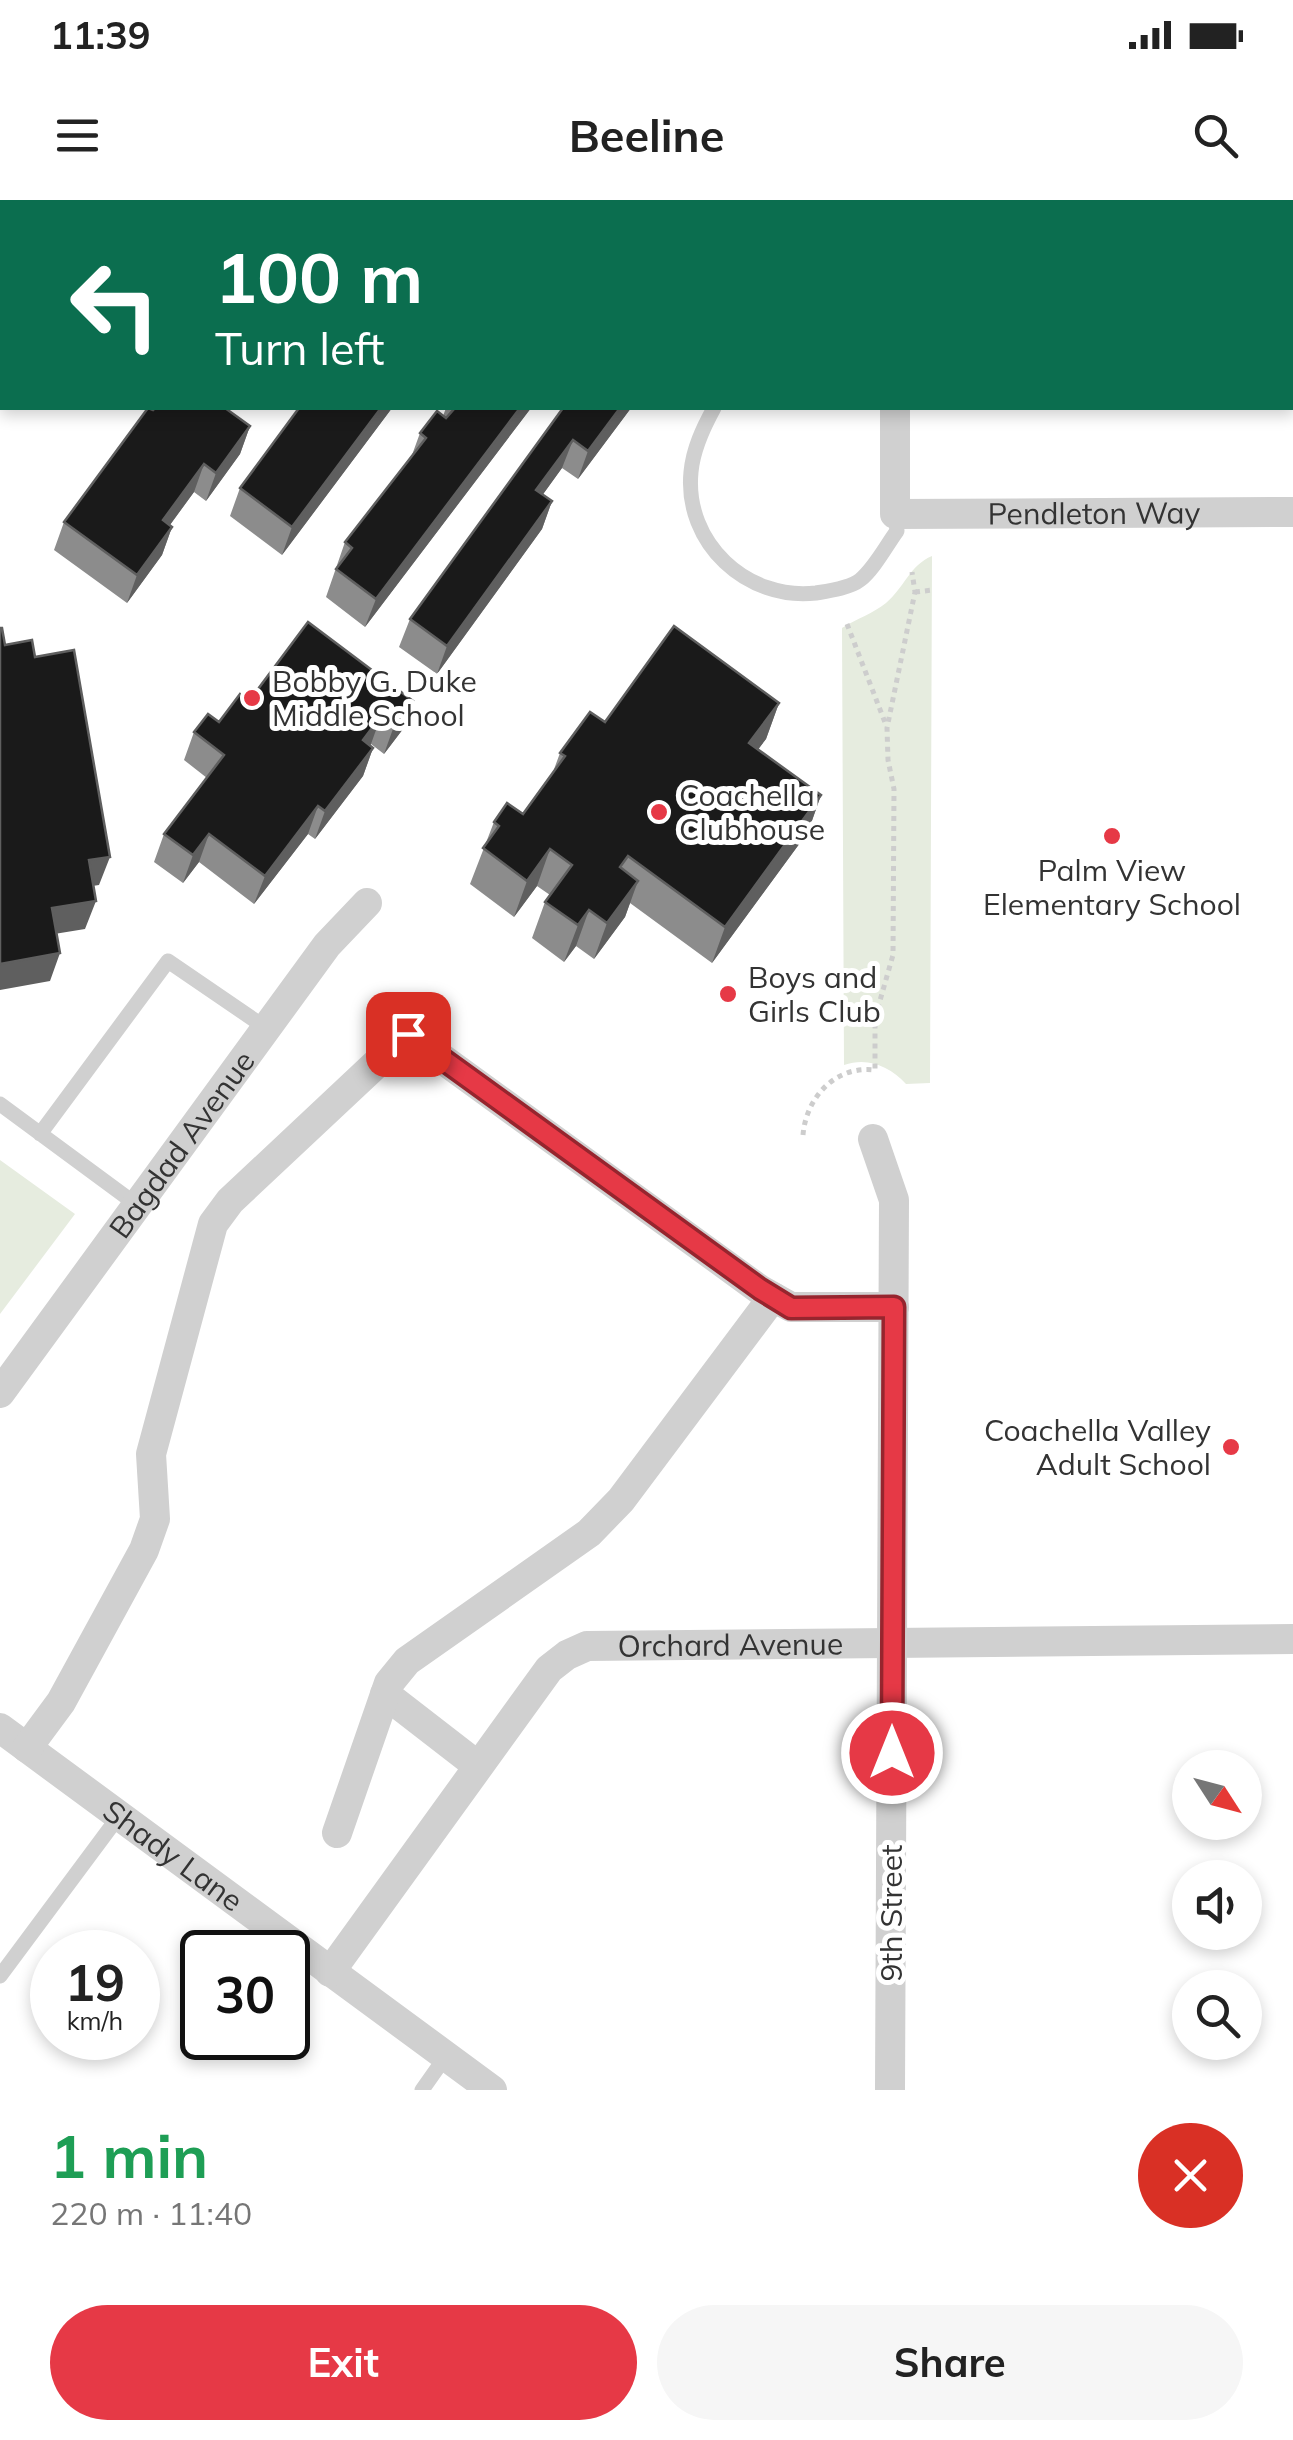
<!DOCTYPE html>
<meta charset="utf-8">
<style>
body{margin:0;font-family:Mulish,sans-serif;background:#f6f6f6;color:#222;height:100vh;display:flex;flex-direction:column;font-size:38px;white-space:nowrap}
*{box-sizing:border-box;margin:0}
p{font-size:32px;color:#767676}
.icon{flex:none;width:55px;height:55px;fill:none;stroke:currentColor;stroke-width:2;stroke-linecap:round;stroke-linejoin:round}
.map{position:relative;height:1890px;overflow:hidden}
.sheet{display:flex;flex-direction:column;background:#fff;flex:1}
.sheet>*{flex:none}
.hud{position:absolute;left:0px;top:0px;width:1295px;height:210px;box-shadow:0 5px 15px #0003;background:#0b6e4f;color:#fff;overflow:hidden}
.needle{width:65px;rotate:126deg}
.tools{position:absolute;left:1172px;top:1550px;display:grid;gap:20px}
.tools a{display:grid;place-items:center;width:90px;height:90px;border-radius:50%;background:#fff;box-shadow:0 5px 15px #0003;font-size:50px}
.speed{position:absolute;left:30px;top:1730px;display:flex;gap:20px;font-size:50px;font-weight:700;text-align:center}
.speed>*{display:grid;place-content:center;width:130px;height:130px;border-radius:50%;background:#fff;box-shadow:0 5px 15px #0003;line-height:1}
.speed small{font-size:25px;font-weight:400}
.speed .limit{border:5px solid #111;border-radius:15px;background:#fff;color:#111}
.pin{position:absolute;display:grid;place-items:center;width:85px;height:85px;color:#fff;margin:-42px;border-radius:20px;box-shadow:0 5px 15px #0006}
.me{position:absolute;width:110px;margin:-55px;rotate:0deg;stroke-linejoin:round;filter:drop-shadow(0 0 8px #0008)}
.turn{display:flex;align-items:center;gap:35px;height:210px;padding:0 50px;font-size:45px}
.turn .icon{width:130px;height:130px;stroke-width:2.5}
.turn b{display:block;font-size:70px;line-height:85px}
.round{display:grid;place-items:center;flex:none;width:105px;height:105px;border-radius:52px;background:#f6f6f6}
.overview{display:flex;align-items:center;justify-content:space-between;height:170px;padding:0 50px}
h1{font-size:60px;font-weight:700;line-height:75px;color:#1e9e55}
.primary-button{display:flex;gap:20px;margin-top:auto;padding:20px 50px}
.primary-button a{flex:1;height:115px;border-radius:60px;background:#e63946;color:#fff;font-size:40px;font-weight:700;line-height:115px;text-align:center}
.primary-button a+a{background:#f6f6f6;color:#222}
.status{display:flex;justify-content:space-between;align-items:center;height:70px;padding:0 50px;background:#fff;direction:ltr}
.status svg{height:28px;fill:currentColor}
header{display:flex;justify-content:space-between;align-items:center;height:130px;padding:0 50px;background:#fff;font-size:45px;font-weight:700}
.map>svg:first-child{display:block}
.green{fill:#e6ecdf}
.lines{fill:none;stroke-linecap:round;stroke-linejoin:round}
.path{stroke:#cdcdcd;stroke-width:5;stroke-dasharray:5 5;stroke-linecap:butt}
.lane{stroke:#d0d0d0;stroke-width:15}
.street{stroke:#d0d0d0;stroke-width:30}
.wall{fill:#8c8c8c}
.shaded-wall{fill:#5f5f5f}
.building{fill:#1a1a1a;stroke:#5f5f5f;stroke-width:2.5}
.route-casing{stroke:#96252e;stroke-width:25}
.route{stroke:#e63946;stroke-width:18}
.poi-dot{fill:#e63946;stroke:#fff;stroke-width:4}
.labels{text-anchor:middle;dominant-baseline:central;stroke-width:10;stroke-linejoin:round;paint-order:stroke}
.street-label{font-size:30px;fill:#333;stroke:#fff}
.poi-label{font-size:30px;fill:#333;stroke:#fff;text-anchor:start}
</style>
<div class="status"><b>11:39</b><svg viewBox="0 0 49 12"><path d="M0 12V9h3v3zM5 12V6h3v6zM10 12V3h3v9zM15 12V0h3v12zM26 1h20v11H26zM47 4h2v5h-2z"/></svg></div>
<header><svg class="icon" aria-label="menu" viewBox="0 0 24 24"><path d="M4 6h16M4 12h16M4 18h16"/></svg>Beeline<svg class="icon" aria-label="search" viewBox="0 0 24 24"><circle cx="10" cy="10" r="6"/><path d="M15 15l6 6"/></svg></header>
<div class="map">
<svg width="1293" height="1890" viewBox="0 0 1293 1890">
<rect width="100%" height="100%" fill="#fff"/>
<path class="green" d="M932,356L930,883L906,884C889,866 868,857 844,865L842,428C856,419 874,413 886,403C904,388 910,365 932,356Z
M0,960L75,1014L0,1114Z"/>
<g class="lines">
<path class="path" d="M915,392L933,390
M847,424L886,525
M803,935C806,898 835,865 875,870V818L893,755L894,589L888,560L887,528L915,392L912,372"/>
<path class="lane" d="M865,2L867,0
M714,208C703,228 693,249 691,272C684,343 747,401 816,393C828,391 850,388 860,380C874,369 886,346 897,331L895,314
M0,904L137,1005
M40,934L168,761L266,828
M0,1776L119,1616
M422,1890L446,1856"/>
<g class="street">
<path d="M894,0V2"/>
<path id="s1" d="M895,208V314L1293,312"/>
<path d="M873,939L894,1000L890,1890"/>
<path id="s2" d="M0,1193L327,745L367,703"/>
<path d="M385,1494L478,1566"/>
<path id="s3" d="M0,1528L492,1890"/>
<path d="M27,1548L61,1502L144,1350L155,1319L151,1254L213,1024L230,1001L408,834L759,1089L791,1107H894"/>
<path d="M337,1633L389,1483L407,1461L589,1333L621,1300L773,1097"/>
<path id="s4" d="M330,1772L549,1469L567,1455L587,1446L1293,1439"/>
</g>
</g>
<path class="wall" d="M392,208L282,355L230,316L240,288Z
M446,208H531L365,427L326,397L345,342L412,255L420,233L443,216Z
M563,208H631L578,279L562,268L543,294L552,301L542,329L437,474L399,447L410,419Z
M153,210L250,226L240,254L206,301L194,292L170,325L172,327L162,355L127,403L54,350L64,322Z
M308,422L403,529L384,554L371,544L370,545L373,548L363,576L315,639L308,634L254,704L199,662L183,683L154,662L164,634L207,578L184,560L194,532L219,522L249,501Z
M779,503L766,539L758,549L821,595L808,632L712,763L630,703L625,717L594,759L576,746L564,762L532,738L545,702L550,695L537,686L514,717L470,684L494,622L523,614L553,572L560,553L605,522Z"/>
<path class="shaded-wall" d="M381,208H392L282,355L292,327Z
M520,208H531L365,427L376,399Z
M620,208H631L578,279L588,251Z
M250,226L240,254L206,301L216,273Z
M573,240L562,268L526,318L536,290Z
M204,264L194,292L153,348L163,320Z
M552,301L542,329L437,474L447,446Z
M172,327L162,355L127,403L137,375Z
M413,501L403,529L384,554L394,526Z
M779,503L766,539L736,579L749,543Z
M381,516L371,544L353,568L363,540Z
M373,548L363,576L315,639L325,611Z
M821,595L808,632L712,763L725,727Z
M318,606L308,634L254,704L265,676Z
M209,634L199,662L183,683L193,655Z
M550,649L537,686L514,717L527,681Z
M110,657L99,685L79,688L89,660Z
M638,681L625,717L594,759L607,723Z
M96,701L85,729L42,736L52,708Z
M589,710L576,746L564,762L578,725Z
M60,753L50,781L0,790V764Z"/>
<path class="building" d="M448,0H533L531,2H446Z
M636,0H697L700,2H634Z
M148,208L153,210L155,208H225L250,226L216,273L204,264L163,320L172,327L137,375L64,322Z
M299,208H381L292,327L240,288Z
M455,208H520L376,399L336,369L352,348L345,342L426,238L420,233L437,211L446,218Z
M563,208H620L588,251L573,240L536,290L552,301L447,446L410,419Z
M308,422L413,501L394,526L381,516L363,540L373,548L325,611L318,606L265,676L209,634L193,655L164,634L224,555L194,532L208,514L219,522L240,494L249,501Z
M674,426L779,503L749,543L821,595L725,727L628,656L620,667L638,681L607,723L589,710L578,725L545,702L572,665L550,649L527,681L483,648L499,626L494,622L507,603L523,614L565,556L560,553L590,512L605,522Z
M0,428H2L5,445L32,440L35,457L74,450L110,657L89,660L96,701L52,708L60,753L0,764Z"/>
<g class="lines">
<g class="route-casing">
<path id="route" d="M408,834L760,1089L791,1108L894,1107L892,1553"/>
</g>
<use href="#route" class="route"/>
</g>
<g class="poi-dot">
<circle cx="252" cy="498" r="10"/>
<circle cx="659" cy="612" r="10"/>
<circle cx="1112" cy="636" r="10"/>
<circle cx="728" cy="794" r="10"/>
<circle cx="1231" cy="1247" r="10"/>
</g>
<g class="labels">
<g class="street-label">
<text stroke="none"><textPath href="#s1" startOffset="305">Pendleton Way</textPath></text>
<text stroke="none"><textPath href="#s2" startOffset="308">Bagdad Avenue</textPath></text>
<text stroke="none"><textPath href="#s4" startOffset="562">Orchard Avenue</textPath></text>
<text stroke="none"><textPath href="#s3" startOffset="215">Shady Lane</textPath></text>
<text transform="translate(891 1713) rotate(-90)">9th Street</text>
</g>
<g class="poi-label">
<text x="272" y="481">Bobby G. Duke<tspan x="272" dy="34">Middle School</tspan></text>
<text x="679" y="595">Coachella<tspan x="679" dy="34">Clubhouse</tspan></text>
<text x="1112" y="670" text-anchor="middle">Palm View<tspan x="1112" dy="34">Elementary School</tspan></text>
<text x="748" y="777">Boys and<tspan x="748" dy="34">Girls Club</tspan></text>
<text x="1211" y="1230" text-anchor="end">Coachella Valley<tspan x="1211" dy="34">Adult School</tspan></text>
</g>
</g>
</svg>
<div class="tools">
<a><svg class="needle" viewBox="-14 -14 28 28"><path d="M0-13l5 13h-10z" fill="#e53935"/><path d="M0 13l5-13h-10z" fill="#767676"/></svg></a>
<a><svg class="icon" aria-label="sound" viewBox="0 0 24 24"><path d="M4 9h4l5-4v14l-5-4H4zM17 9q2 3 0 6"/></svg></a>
<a><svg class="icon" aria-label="search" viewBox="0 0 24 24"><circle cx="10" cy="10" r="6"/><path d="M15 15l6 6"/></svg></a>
</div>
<div class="speed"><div>19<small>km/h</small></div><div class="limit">30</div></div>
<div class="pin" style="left:408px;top:834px;background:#d93025"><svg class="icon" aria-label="arrive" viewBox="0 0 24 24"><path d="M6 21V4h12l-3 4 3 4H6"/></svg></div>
<svg class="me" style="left:892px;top:1553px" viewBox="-20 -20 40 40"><circle r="17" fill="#e63946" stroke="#fff" stroke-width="3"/><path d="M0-11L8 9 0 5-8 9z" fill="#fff"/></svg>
<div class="hud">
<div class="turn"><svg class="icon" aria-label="left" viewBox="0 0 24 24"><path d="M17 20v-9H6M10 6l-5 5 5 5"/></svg><div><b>100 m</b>Turn left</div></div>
</div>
</div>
<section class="sheet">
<div class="overview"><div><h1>1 min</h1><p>220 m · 11:40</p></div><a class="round" style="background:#d93025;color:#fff"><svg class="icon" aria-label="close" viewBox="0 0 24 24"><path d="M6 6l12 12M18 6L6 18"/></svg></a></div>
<div class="primary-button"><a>Exit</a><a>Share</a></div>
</section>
